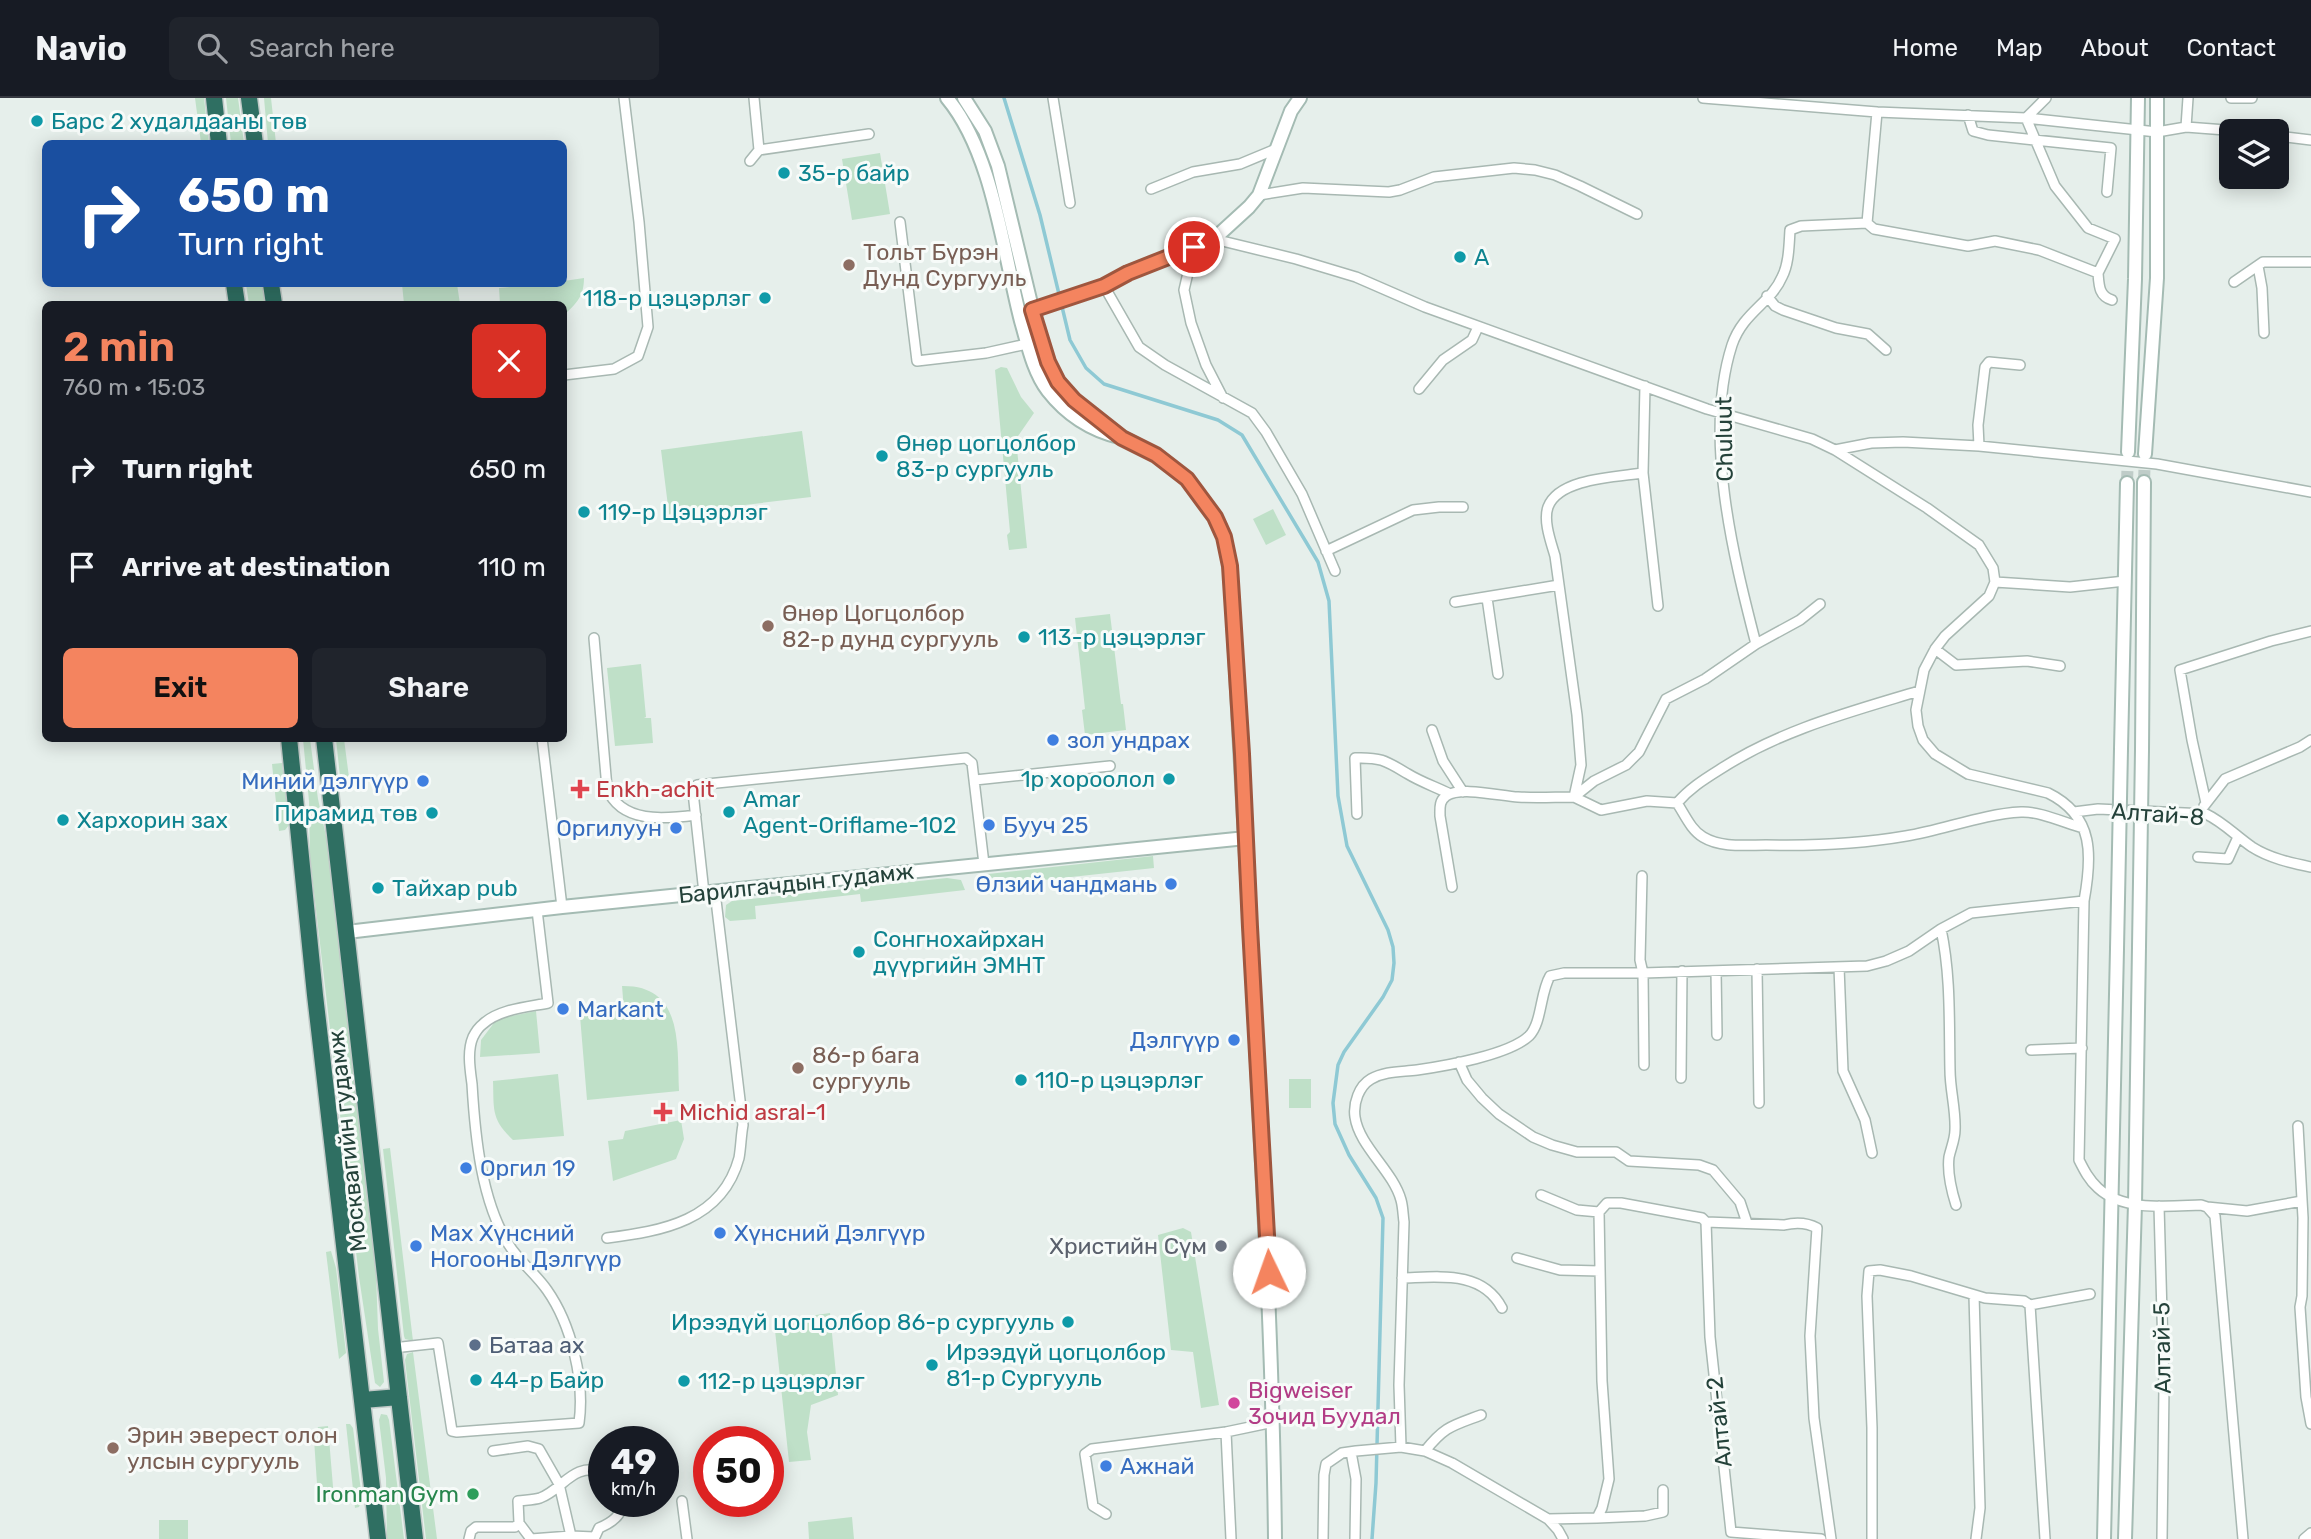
<!DOCTYPE html>
<meta charset="utf-8">
<style>
body{margin:0;font-family:Rubik,sans-serif;background:#20242c;color:#f1f3f6;height:100vh;display:flex;flex-direction:column;font-size:26px;white-space:nowrap}
*{box-sizing:border-box;margin:0}
p{font-size:23px;color:#9ea1a6}
.icon{flex:none;width:38px;height:38px;fill:none;stroke:currentColor;stroke-width:2;stroke-linecap:round;stroke-linejoin:round}
.map{position:relative;flex:1;overflow:hidden}
.sheet{position:absolute;left:42px;top:203px;width:525px;height:441px;display:flex;flex-direction:column;background:#171b24;border-radius:10px;box-shadow:0 4px 18px #0003}
.sheet>*{flex:none}
.top-card{position:absolute;left:42px;top:42px;width:525px;height:147px;border-radius:10px;box-shadow:0 4px 18px #0003;background:#1a4fa0;color:#fff;overflow:hidden}
.tools{position:absolute;left:2219px;top:21px;display:grid;gap:14px}
.tools a{display:grid;place-items:center;width:70px;height:70px;border-radius:10px;background:#171b24;box-shadow:0 4px 18px #0003;font-size:35px}
.speed{position:absolute;left:588px;top:1328px;display:flex;gap:14px;font-size:35px;font-weight:700;text-align:center}
.speed>*{display:grid;place-content:center;width:91px;height:91px;border-radius:50%;background:#171b24;box-shadow:0 4px 18px #0003;line-height:1}
.speed small{font-size:18px;font-weight:400}
.speed .limit{border:10px solid #d22;background:#fff;color:#111}
.pin{position:absolute;display:grid;place-items:center;width:60px;height:60px;color:#fff;margin:-30px;border:4px solid #fff;border-radius:50%;box-shadow:0 2px 7px #0007}
.me{position:absolute;width:77px;margin:-38px;rotate:357deg;stroke-linejoin:round;filter:drop-shadow(0 0 5px #0008)}
.turn{display:flex;align-items:center;gap:24px;height:147px;padding:0 21px;font-size:32px}
.turn .icon{width:91px;height:91px;stroke-width:2.5}
.turn b{display:block;font-size:49px;line-height:60px}
.round{display:grid;place-items:center;flex:none;width:74px;height:74px;border-radius:10px;background:#20242c}
.summary{display:flex;align-items:center;justify-content:space-between;height:119px;padding:0 21px}
h1{font-size:42px;font-weight:600;line-height:52px;color:#f4845f}
.cta{display:flex;gap:14px;margin-top:auto;padding:14px 21px}
.cta a{flex:1;height:80px;border-radius:10px;background:#f4845f;color:#111;font-size:28px;font-weight:600;line-height:80px;text-align:center}
.cta a+a{background:#20242c;color:#f1f3f6}
ul{padding:0;list-style:none}
li{display:flex;align-items:center;gap:21px;height:98px;padding:0 21px}
li div{flex:1}
li b{display:block;font-size:26px}
li em{font-style:normal}
header{display:flex;align-items:center;gap:42px;box-sizing:border-box;height:98px;padding:0 35px;background:#171b24;border-bottom:2px solid #363941}
header strong{font-size:33px}
nav{display:flex;gap:38px;margin-inline-start:auto;font-size:24px}
.search{width:490px;height:63px;background:#20242c;display:flex;align-items:center;gap:18px;box-sizing:border-box;padding:0 24px;border-radius:10px;color:#9ea1a6;font-size:26px}
.map>svg:first-child{display:block}
.green{fill:#bfe0c8}
.lines{fill:none;stroke-linecap:round;stroke-linejoin:round}
.stream{stroke:#8ec9d4;stroke-width:3.5}
.secondary-tunnel{stroke:#bfccc8;stroke-width:12;stroke-dasharray:12 6;stroke-linecap:butt}
.street-casing{stroke:#a8b8b2;stroke-width:12}
.secondary-casing{stroke:#a4bbb3;stroke-width:16}
.highway-casing{stroke:#c2cac8;stroke-width:19}
.street{stroke:#fff;stroke-width:9}
.secondary{stroke:#fff;stroke-width:12}
.highway{stroke:#2f6f62;stroke-width:16}
.secondary-bridge-casing{stroke:#a4bbb3;stroke-width:16;stroke-linecap:butt}
.secondary-bridge{stroke:#fff;stroke-width:12}
.route-casing{stroke:#9f563e;stroke-width:18}
.route{stroke:#f4845f;stroke-width:12}
.culture-dot{fill:#0f9aa8;stroke:#f7fbf9;stroke-width:2.5}
.education-dot{fill:#8d6e63;stroke:#f7fbf9;stroke-width:2.5}
.shop-dot{fill:#3f7fe0;stroke:#f7fbf9;stroke-width:2.5}
.health-dot{fill:#e0444e;stroke:#f7fbf9;stroke-width:2.5}
.worship-dot{fill:#6b7280;stroke:#f7fbf9;stroke-width:2.5}
.service-dot{fill:#5c6f8a;stroke:#f7fbf9;stroke-width:2.5}
.hotel-dot{fill:#d1479c;stroke:#f7fbf9;stroke-width:2.5}
.leisure-dot{fill:#2e9e5b;stroke:#f7fbf9;stroke-width:2.5}
.labels{text-anchor:middle;dominant-baseline:central;stroke-width:6;stroke-linejoin:round;paint-order:stroke}
.culture-label{font-size:23px;fill:#0d838f;stroke:#f7fbf9;text-anchor:start}
.education-label{font-size:23px;fill:#785e54;stroke:#f7fbf9;text-anchor:start}
.street-label{font-size:23px;fill:#24423a;stroke:#f7fbf9}
.shop-label{font-size:23px;fill:#366cbe;stroke:#f7fbf9;text-anchor:start}
.health-label{font-size:23px;fill:#be3a42;stroke:#f7fbf9;text-anchor:start}
.worship-label{font-size:23px;fill:#5b616d;stroke:#f7fbf9;text-anchor:end}
.service-label{font-size:23px;fill:#4e5e75;stroke:#f7fbf9;text-anchor:start}
.hotel-label{font-size:23px;fill:#b23c85;stroke:#f7fbf9;text-anchor:start}
.leisure-label{font-size:23px;fill:#27864d;stroke:#f7fbf9;text-anchor:end}
</style>
<header>
<strong>Navio</strong>
<div class="search"><svg class="icon" aria-label="search" viewBox="0 0 24 24"><circle cx="10" cy="10" r="6"/><path d="M15 15l6 6"/></svg>Search here</div>
<nav><a>Home</a><a>Map</a><a>About</a><a>Contact</a></nav>
</header>
<div class="map">
<svg width="2311" height="1441" viewBox="0 0 2311 1441">
<rect width="100%" height="100%" fill="#e6efeb"/>
<path class="green" d="M195,0H204L209,45H201Z
M226,0H238L244,45H231Z
M264,0H271L276,45H268Z
M880,55L890,116L852,122L842,61Z
M584,180C584,198 577,205 564,217V206H500L499,190L539,186H564V183Z
M246,186H262L265,206H249Z
M402,186H457L460,206H404Z
M1001,269L1007,270L1021,299L1034,315L1016,341L1027,450L1009,452L1007,437L1010,434L995,272Z
M802,333L811,399L669,416L661,352Z
M1273,411L1286,437L1266,447L1253,421Z
M1110,516L1121,606H1123L1126,632L1085,637L1082,612L1085,611L1075,520Z
M641,566L646,619L644,620H651L653,645L615,648L607,570Z
M303,641H310L318,701L330,757L376,1176L378,1231L384,1284L380,1289L375,1285L359,1179L310,760L309,703Z
M336,641H344L350,687L341,688Z
M282,665L289,727L285,732L279,733L272,666Z
M1153,758L1154,770L978,789L982,778L988,776Z
M947,780L961,782L965,792L861,804L860,796L755,808L756,821L730,823L725,819L726,807L732,803Z
M622,888C684,887 677,948 679,993L587,1002L580,918L624,912Z
M536,913L540,955L480,959L481,942L497,921Z
M558,976L564,1038L513,1042C491,1021 494,1012 493,983Z
M1289,981H1311V1010H1289Z
M681,1022L684,1041L676,1061L613,1083L608,1043L623,1041L625,1033Z
M390,1050L413,1243L405,1241L404,1238L383,1051Z
M1183,1130L1191,1134L1219,1307L1201,1310L1193,1254L1171,1252L1158,1137Z
M331,1153L336,1170L346,1255L339,1261L326,1154Z
M830,1215L838,1297L811,1307L807,1334L811,1362L789,1364L774,1223Z
M413,1254L437,1441H426L405,1262L407,1256Z
M381,1316L387,1317L389,1322L404,1441H387L386,1380L379,1322Z
M346,1326H350L353,1330L362,1401L359,1409L355,1410Z
M328,1328L334,1401H318L314,1341L318,1329Z
M852,1419L854,1441H809L808,1424Z
M159,1422H188V1441H159Z"/>
<g class="lines">
<path class="stream" d="M1004,0L1040,117L1070,242L1086,270L1104,286L1218,322L1242,337L1318,464L1329,503L1338,698L1347,748L1388,832L1393,849L1394,865L1392,882L1383,899L1344,954L1338,967L1333,1005L1335,1026L1349,1057L1376,1100L1383,1120L1376,1385L1372,1441"/>
<path class="secondary-tunnel" d="M2144,384L2145,356
M2127,385L2128,354"/>
<g class="street-casing">
<path id="street" d="M1053,0L1070,105
M1703,0L1877,14L2026,20L2157,34L2186,29L2239,33
M2046,0L2026,20L2055,88L2088,130L2115,141L2098,175
M2231,0H2252
M1968,17L1973,33L1988,37L2111,50L2107,94
M2186,29L2188,0
M2277,38L2311,42
M759,52L869,36
M750,63L759,52L754,0
M1151,91L1193,74L1240,66L1276,51
M1259,97L1303,90L1389,94L1400,92L1434,79L1514,70L1535,72L1555,77L1580,88L1637,116
M900,124L917,263L986,255L1027,246
M1867,125L1874,131L1968,148L1995,143L2039,152L2098,175C2099,188 2099,198 2112,202
M1214,141L1296,161L1356,179L1425,209L1707,311L1812,341L1835,352L1927,410L1979,447L1993,470L1995,484L1989,498L1945,538L1935,551L1924,572L1916,612L1918,628L1923,642L1935,656L1968,676L2048,695C2095,718 2092,759 2084,803L2079,1062C2084,1072 2089,1082 2098,1090C2124,1114 2169,1108 2201,1107L2207,1109L2215,1118L2243,1441
M1194,149L1184,192L1191,225L1206,267L1223,300
M2258,168L2262,190L2264,235
M2234,184L2263,164H2311
M1104,188L1139,249L1165,267L1252,315L1266,334L1302,396L1335,473
M1767,198L1775,208L1783,212L1836,230L1868,236L1886,252
M564,277L614,271L638,258L648,229L639,124L624,0
M1645,288L1643,375L1658,508
M1419,291L1443,262L1472,242L1478,229
M1979,348L1978,327L1985,269L1989,264L2020,267
M1835,352L1871,345L1903,344L1979,348L2157,366L2311,394
M1326,453L1413,412L1439,409H1463
M1995,484L2070,489L2125,483
M1487,500L1498,576
M1455,504L1559,487
M1820,506L1800,522L1756,546L1705,581L1666,601L1639,654L1626,667L1594,683L1574,699L1601,712L1647,703L1677,705C1685,717 1691,732 1703,739C1721,750 1746,747 1766,747C1813,748 1860,746 1906,738C1944,732 1982,716 2021,714C2039,713 2065,725 2083,730
M594,540L607,690C621,726 665,721 696,717
M1756,546C1733,457 1703,337 1732,247C1743,214 1771,205 1782,179C1789,166 1789,147 1790,132L1801,128L1867,125L1877,14
M1935,551L1956,567L2027,563L2060,568
M1432,632L1443,663L1463,694
M542,640L562,809
M975,682L1110,668
M1677,705C1689,691 1703,682 1719,672C1780,632 1850,614 1919,593
M2206,705L2192,642L2180,572L2271,543L2311,533
M2204,708L2225,681L2300,649L2311,642
M2074,714L2098,711L2206,716C2223,724 2236,738 2252,749C2269,760 2291,765 2311,769
M1357,716L1355,660C1381,659 1386,663 1408,676C1421,684 1436,689 1450,696
M2198,759L2228,761L2238,739
M1642,778L1640,862L1643,875L1644,967
M1452,789L1440,718C1440,710 1439,703 1446,698C1461,688 1500,698 1518,699C1537,700 1555,699 1574,699L1581,667L1577,617L1555,458C1551,444 1543,423 1548,409C1559,380 1617,379 1643,375
M704,795L693,694L697,687L966,660L972,665L984,766
M1941,831C1951,878 1949,925 1950,972C1950,992 1956,1012 1955,1032C1955,1041 1951,1050 1949,1059C1947,1075 1951,1091 1956,1107
M1839,869L1843,973L1865,1022L1872,1055
M1757,871L1759,1005
M1716,873L1717,937
M2031,952L2082,950
M1459,964L1467,982L1482,1000L1499,1016L1533,1039L1552,1047L1577,1054H1616L1629,1063L1699,1067L1713,1072L1740,1104L1747,1125
M1681,980L1682,873
M2298,1028L2303,1120L2302,1198L2300,1209L2306,1299L2311,1326
M1541,1097L1577,1112L1599,1114
M2159,1108L2164,1289L2162,1441
M2207,1109L2247,1113L2302,1103
M1706,1124L1710,1239L1731,1434L1821,1441
M607,1140C662,1133 722,1123 739,1060C741,1049 741,1037 743,1027L715,794
M1517,1160L1560,1172L1600,1173
M1402,1180C1439,1179 1482,1172 1502,1210
M1974,1197L1980,1410L1976,1441
M2030,1207L2045,1441
M2030,1207L2090,1196
M393,1250L438,1245L452,1333L457,1334L579,1325C585,1282 571,1226 547,1192C536,1176 518,1162 509,1147C481,1103 475,1037 472,986C470,971 467,953 473,939C475,935 479,929 483,926C499,911 528,909 548,905L537,812
M1226,1334L1231,1441
M1401,1349L1399,1287L1404,1124C1403,1117 1403,1109 1401,1102C1393,1073 1359,1048 1355,1019C1353,1005 1359,988 1371,981C1385,973 1401,974 1417,972C1445,968 1509,957 1529,938C1542,925 1540,895 1550,878L1564,875H1643L1867,868L1886,863L1909,853L1941,831L1971,815L2084,803
M493,1353L528,1348L539,1351L559,1386L571,1438L594,1439
M1425,1353C1445,1328 1452,1328 1481,1317
M1351,1354L1356,1381L1355,1441
M682,1403L687,1441
M1106,1416L1093,1408L1085,1356L1092,1351L1226,1334L1274,1324
M1597,1420L1645,1418L1663,1414V1392
M1548,1421L1597,1420L1602,1410L1609,1381L1602,1283L1599,1114L1607,1105H1621L1702,1120L1706,1124L1784,1127C1796,1124 1806,1124 1817,1130L1810,1238L1814,1320L1831,1441
M519,1425L531,1441L571,1438
M469,1441L471,1433L476,1429H515L519,1425L518,1403C525,1402 534,1402 540,1400C564,1391 572,1364 604,1374
M594,1441L599,1430C611,1425 623,1417 622,1404
M1323,1441L1324,1377L1326,1366L1342,1355L1356,1353L1401,1349L1425,1353L1452,1365L1548,1421L1558,1432L1563,1441
M1872,1441V1330L1867,1198L1869,1173L1880,1172L1911,1178L1985,1200L2024,1203L2030,1207
M2304,1441L2311,1435"/>
</g>
<g class="secondary-casing">
<path id="secondary" d="M947,0C993,55 1003,154 1021,223C1028,247 1033,273 1048,293C1066,316 1090,332 1119,339
M964,0L985,33L998,68L1039,239L1048,264L1058,283L1074,302L1122,339L1156,357L1187,381L1215,419L1224,439L1230,468C1239,614 1246,760 1254,907C1263,1085 1273,1262 1275,1441
M1026,214L1104,188L1127,175L1214,141L1249,109L1259,97L1291,13L1300,0
M2128,354L2135,181L2138,0
M2145,356L2157,180V0
M2121,651L2127,385
M2142,652L2144,384
M347,834L562,809L1246,740
M2104,1441L2117,851
M2125,1441L2135,1106L2139,849"/>
</g>
<g class="highway-casing">
<path id="highway" d="M214,0L219,46
M249,0L255,46
M234,186L237,206
M271,186L274,206
M289,640L315,897L378,1441
M324,640L415,1441
M363,1302L399,1299"/>
</g>
<use href="#street" class="street"/>
<use href="#secondary" class="secondary"/>
<use href="#highway" class="highway"/>
<g class="secondary-bridge-casing">
<path id="secondary-bridge" d="M2139,849L2142,652
M2117,851L2121,651"/>
</g>
<use href="#secondary-bridge" class="secondary-bridge"/>
</g>
<g class="lines">
<g class="route-casing">
<path id="route" d="M1194,149L1128,175L1104,188L1032,212L1048,264L1058,284L1074,302L1122,340L1156,357L1187,381L1215,419L1224,439L1230,468L1242,656L1250,829L1269,1174"/>
</g>
<use href="#route" class="route"/>
</g>
<g class="culture-dot">
<circle cx="37" cy="23" r="7"/>
<circle cx="784" cy="75" r="7"/>
<circle cx="1460" cy="159" r="7"/>
<circle cx="765" cy="200" r="7"/>
<circle cx="882" cy="358" r="7"/>
<circle cx="584" cy="414" r="7"/>
<circle cx="1024" cy="539" r="7"/>
<circle cx="1169" cy="681" r="7"/>
<circle cx="729" cy="714" r="7"/>
<circle cx="432" cy="715" r="7"/>
<circle cx="63" cy="722" r="7"/>
<circle cx="378" cy="790" r="7"/>
<circle cx="859" cy="854" r="7"/>
<circle cx="1021" cy="982" r="7"/>
<circle cx="1068" cy="1224" r="7"/>
<circle cx="932" cy="1267" r="7"/>
<circle cx="476" cy="1282" r="7"/>
<circle cx="684" cy="1283" r="7"/>
</g>
<g class="education-dot">
<circle cx="849" cy="167" r="7"/>
<circle cx="768" cy="528" r="7"/>
<circle cx="798" cy="970" r="7"/>
<circle cx="113" cy="1350" r="7"/>
</g>
<g class="shop-dot">
<circle cx="1053" cy="642" r="7"/>
<circle cx="423" cy="683" r="7"/>
<circle cx="989" cy="727" r="7"/>
<circle cx="676" cy="730" r="7"/>
<circle cx="1171" cy="786" r="7"/>
<circle cx="563" cy="911" r="7"/>
<circle cx="1234" cy="942" r="7"/>
<circle cx="466" cy="1070" r="7"/>
<circle cx="720" cy="1135" r="7"/>
<circle cx="416" cy="1148" r="7"/>
<circle cx="1106" cy="1368" r="7"/>
</g>
<g class="health-dot">
<path d="M576.5 680.5h7v7h7v7h-7v7h-7v-7h-7v-7h7z"/>
<path d="M659.5 1003.5h7v7h7v7h-7v7h-7v-7h-7v-7h7z"/>
</g>
<circle class="worship-dot" cx="1221" cy="1148" r="7"/>
<circle class="service-dot" cx="475" cy="1247" r="7"/>
<circle class="hotel-dot" cx="1234" cy="1305" r="7"/>
<circle class="leisure-dot" cx="473" cy="1396" r="7"/>
<g class="labels">
<g class="culture-label">
<text x="51" y="23">Барс 2 худалдааны төв</text>
<text x="798" y="75">35-р байр</text>
<text x="1474" y="159">A</text>
<text x="751" y="200" text-anchor="end">118-р цэцэрлэг</text>
<text x="896" y="345">Өнөр цогцолбор<tspan x="896" dy="26">83-р сургууль</tspan></text>
<text x="598" y="414">119-р Цэцэрлэг</text>
<text x="1038" y="539">113-р цэцэрлэг</text>
<text x="1155" y="681" text-anchor="end">1р хороолол</text>
<text x="743" y="701">Amar<tspan x="743" dy="26">Agent-Oriflame-102</tspan></text>
<text x="418" y="715" text-anchor="end">Пирамид төв</text>
<text x="77" y="722">Хархорин зах</text>
<text x="392" y="790">Тайхар pub</text>
<text x="873" y="841">Сонгнохайрхан<tspan x="873" dy="26">дүүргийн ЭМНТ</tspan></text>
<text x="1035" y="982">110-р цэцэрлэг</text>
<text x="1054" y="1224" text-anchor="end">Ирээдүй цогцолбор 86-р сургууль</text>
<text x="946" y="1254">Ирээдүй цогцолбор<tspan x="946" dy="26">81-р Сургууль</tspan></text>
<text x="490" y="1282">44-р Байр</text>
<text x="698" y="1283">112-р цэцэрлэг</text>
</g>
<g class="education-label">
<text x="863" y="154">Тольт Бүрэн<tspan x="863" dy="26">Дунд Сургууль</tspan></text>
<text x="782" y="515">Өнөр Цогцолбор<tspan x="782" dy="26">82-р дунд сургууль</tspan></text>
<text x="812" y="957">86-р бага<tspan x="812" dy="26">сургууль</tspan></text>
<text x="127" y="1337">Эрин эверест олон<tspan x="127" dy="26">улсын сургууль</tspan></text>
</g>
<g class="street-label">
<text transform="translate(1724 341) rotate(-91)">Chuluut</text>
<text transform="translate(2158 716) rotate(4)">Алтай-8</text>
<text transform="translate(796 785) rotate(-6)">Барилгачдын гудамж</text>
<text transform="translate(347 1043) rotate(-96)">Москвагийн гудамж</text>
<text transform="translate(2162 1250) rotate(-91)">Алтай-5</text>
<text transform="translate(1719 1324) rotate(-96)">Алтай-2</text>
</g>
<g class="shop-label">
<text x="1067" y="642">зол ундрах</text>
<text x="409" y="683" text-anchor="end">Миний дэлгүүр</text>
<text x="1003" y="727">Бууч 25</text>
<text x="662" y="730" text-anchor="end">Оргилуун</text>
<text x="1157" y="786" text-anchor="end">Өлзий чандмань</text>
<text x="577" y="911">Markant</text>
<text x="1220" y="942" text-anchor="end">Дэлгүүр</text>
<text x="480" y="1070">Оргил 19</text>
<text x="430" y="1135">Мах Хүнсний<tspan x="430" dy="26">Ногооны Дэлгүүр</tspan></text>
<text x="734" y="1135">Хүнсний Дэлгүүр</text>
<text x="1120" y="1368">Ажнай</text>
</g>
<g class="health-label">
<text x="596" y="691">Enkh-achit</text>
<text x="679" y="1014">Michid asral-1</text>
</g>
<g class="worship-label">
<text x="1207" y="1148">Христийн Сүм</text>
</g>
<g class="service-label">
<text x="489" y="1247">Батаа ах</text>
</g>
<g class="hotel-label">
<text x="1248" y="1292">Bigweiser<tspan x="1248" dy="26">3очид Буудал</tspan></text>
</g>
<g class="leisure-label">
<text x="459" y="1396">Ironman Gym</text>
</g>
</g>
</svg>
<div class="tools">
<a><svg class="icon" aria-label="layers" viewBox="0 0 24 24"><path d="M12 4l9 5-9 5-9-5zM3 14l9 5 9-5"/></svg></a>
</div>
<div class="speed"><div>49<small>km/h</small></div><div class="limit">50</div></div>
<div class="pin" style="left:1194px;top:149px;background:#d93025"><svg class="icon" aria-label="arrive" viewBox="0 0 24 24"><path d="M6 21V4h12l-3 4 3 4H6"/></svg></div>
<svg class="me" style="left:1269px;top:1174px" viewBox="-20 -20 40 40"><circle r="19" fill="#fff"/><path d="M0-13L10 11 0 6-10 11z" fill="#f4845f"/></svg>
<div class="top-card">
<div class="turn"><svg class="icon" aria-label="right" viewBox="0 0 24 24"><path d="M7 20v-9h11M14 6l5 5-5 5"/></svg><div><b>650 m</b>Turn right</div></div>
</div>
<section class="sheet">
<div class="summary"><div><h1>2 min</h1><p>760 m · 15:03</p></div><a class="round" style="background:#d93025;color:#fff"><svg class="icon" aria-label="close" viewBox="0 0 24 24"><path d="M6 6l12 12M18 6L6 18"/></svg></a></div>
<ul>
<li><svg class="icon" aria-label="right" viewBox="0 0 24 24"><path d="M7 20v-9h11M14 6l5 5-5 5"/></svg><div><b>Turn right</b></div><em>650 m</em></li>
<li><svg class="icon" aria-label="arrive" viewBox="0 0 24 24"><path d="M6 21V4h12l-3 4 3 4H6"/></svg><div><b>Arrive at destination</b></div><em>110 m</em></li>
</ul>
<div class="cta"><a>Exit</a><a>Share</a></div>
</section>
</div>
